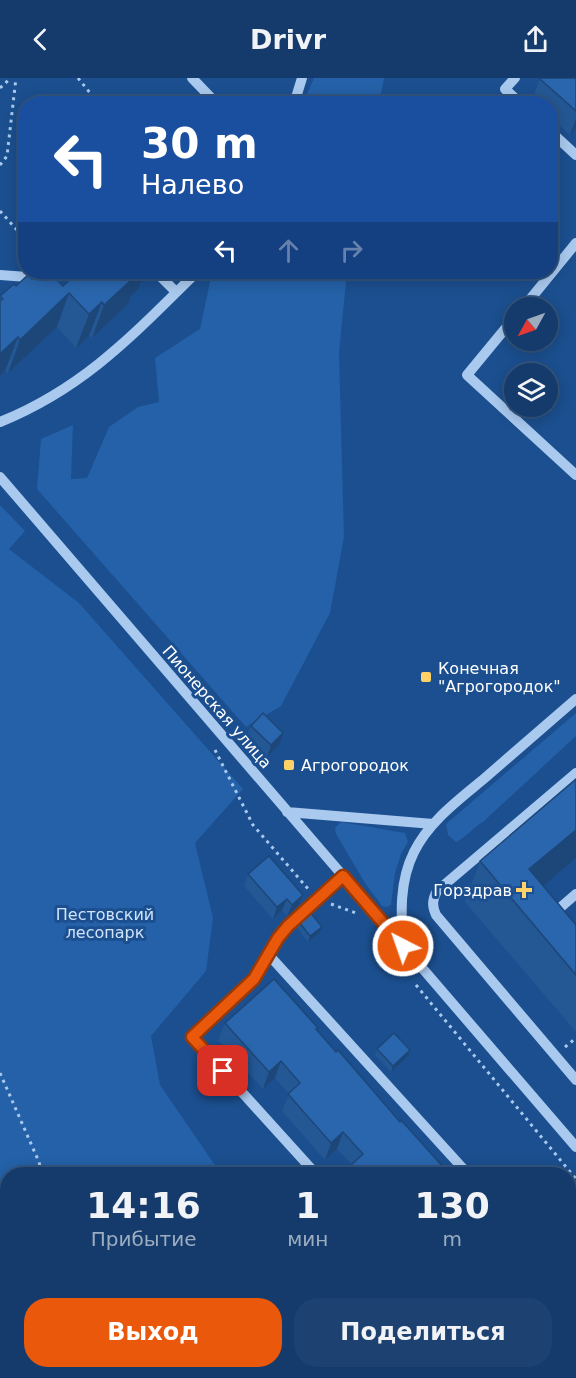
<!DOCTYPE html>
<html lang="ru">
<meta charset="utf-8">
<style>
body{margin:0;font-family:"DejaVu Sans",sans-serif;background:#1d4271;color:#f1f3f6;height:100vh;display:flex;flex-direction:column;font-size:22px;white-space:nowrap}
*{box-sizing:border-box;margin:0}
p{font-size:20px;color:#9dadc1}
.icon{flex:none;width:33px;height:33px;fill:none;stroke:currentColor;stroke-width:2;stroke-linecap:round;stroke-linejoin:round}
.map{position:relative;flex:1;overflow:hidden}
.details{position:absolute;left:0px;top:1089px;width:576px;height:212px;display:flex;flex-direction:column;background:#143b6b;border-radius:24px 24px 0 0;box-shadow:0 3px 15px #0003,0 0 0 2px #33557e}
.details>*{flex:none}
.top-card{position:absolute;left:18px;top:18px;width:540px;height:183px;border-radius:24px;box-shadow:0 3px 15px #0003,0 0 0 2px #33557e;background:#1a4fa0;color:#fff;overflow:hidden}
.needle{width:39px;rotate:230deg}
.fabs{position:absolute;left:504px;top:219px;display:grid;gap:12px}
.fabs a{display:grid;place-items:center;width:54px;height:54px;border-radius:50%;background:#143b6b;box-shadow:0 3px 15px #0003,0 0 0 2px #33557e;font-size:30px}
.pin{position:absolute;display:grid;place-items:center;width:51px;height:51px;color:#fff;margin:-26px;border-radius:12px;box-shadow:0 3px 9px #0006}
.me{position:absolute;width:66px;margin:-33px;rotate:319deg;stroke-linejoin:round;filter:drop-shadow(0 0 4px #0008)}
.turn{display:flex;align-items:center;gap:21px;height:126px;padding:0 24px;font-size:27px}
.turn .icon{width:78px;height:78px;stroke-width:2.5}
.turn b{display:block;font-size:42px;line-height:51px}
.lanes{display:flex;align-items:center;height:57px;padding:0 24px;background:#0003;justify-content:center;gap:30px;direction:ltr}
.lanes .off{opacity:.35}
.eta{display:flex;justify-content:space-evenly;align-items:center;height:102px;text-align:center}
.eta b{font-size:36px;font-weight:700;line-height:42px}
.cta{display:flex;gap:12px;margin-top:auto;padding:12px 24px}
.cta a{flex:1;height:69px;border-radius:24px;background:#ea580c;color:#fff;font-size:24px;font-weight:700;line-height:69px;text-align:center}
.cta a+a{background:#1d4271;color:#f1f3f6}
header{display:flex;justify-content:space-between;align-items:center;height:78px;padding:0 24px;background:#143b6b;font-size:27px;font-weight:700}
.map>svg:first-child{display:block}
.green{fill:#2461a8}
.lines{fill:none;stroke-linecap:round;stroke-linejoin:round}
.path{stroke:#a9c9ee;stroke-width:3;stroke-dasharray:3 4.5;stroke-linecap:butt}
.minor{stroke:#a9c9ee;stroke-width:10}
.wall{fill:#245895}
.shaded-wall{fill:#1d4779}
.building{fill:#2a66ad;stroke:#1d4779;stroke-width:1.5}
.route-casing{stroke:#983908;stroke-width:15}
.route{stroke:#ea580c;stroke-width:10}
.poi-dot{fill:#ffd166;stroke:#1b4f8f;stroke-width:2}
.labels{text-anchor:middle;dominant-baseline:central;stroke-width:6;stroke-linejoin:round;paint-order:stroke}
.poi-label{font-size:16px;fill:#fff;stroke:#1b4f8f;text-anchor:start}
.street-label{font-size:16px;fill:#fff;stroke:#1b4f8f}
.park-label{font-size:16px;fill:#cfe3fa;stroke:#1b4f8f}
</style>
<header><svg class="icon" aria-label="back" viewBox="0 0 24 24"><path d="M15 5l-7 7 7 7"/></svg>Drivr<svg class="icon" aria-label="share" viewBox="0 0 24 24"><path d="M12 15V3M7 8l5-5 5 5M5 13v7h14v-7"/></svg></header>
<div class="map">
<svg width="576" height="1300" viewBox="0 0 576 1300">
<rect width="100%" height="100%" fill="#1b4f8f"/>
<path class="green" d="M314,0H384L379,25H303Z
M215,194H347L339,275L344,459L330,535L281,628L246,649L37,411L41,361L73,347L71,401L87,400L109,349L138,329L159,324L155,280L200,251L211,199Z
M0,427L25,453L9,471L79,525L243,711L195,765L213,840L206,893L151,958L160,1007L221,1096H8V1293H383L390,1300H0Z
M576,635V658L483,744C472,750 467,759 456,764L448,757L446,746Z
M341,744L405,755L408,764L401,776L395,795L391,827L387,829L382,828L365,805L336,756L335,750Z
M412,1293H528L534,1300H418Z"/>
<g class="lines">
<path class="path" d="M78,0L99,26
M0,10L11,0
M0,87L7,78L16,0
M0,133L26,162
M215,672L253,747L309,812
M331,826L356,835
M416,907L576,1101
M565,969L576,960
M0,995L39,1084L42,1096
M0,1241H8
M150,1293L158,1300"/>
<path class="minor" d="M192,0L217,26
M515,0L505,11L521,26
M294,26L302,0
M550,53L576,77
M156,194L176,214
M0,197L55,201L62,194
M523,230L576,165
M514,240L467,297L576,397
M0,344C84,310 134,256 197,194
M0,399L576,1069
M576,695L437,813C432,822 432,828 436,837L576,1002
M287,734L433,746
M558,841L557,837L561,829L576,816
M403,868C401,836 399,804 414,774C429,743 460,721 486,699C516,673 546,647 576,621
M268,876L468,1096
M316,1096L192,959L254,901L278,860L288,848L343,798
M568,1277L576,1286"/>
</g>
<path class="wall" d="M576,0V50L570,57L550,39V26H536L532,22L540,1Z
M78,194H145L138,212L131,218L128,226L92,260L89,258L76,270L57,249L8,295L5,293L0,298V218L16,208L32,201L63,208Z
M251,648L279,667L267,679L246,660Z
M480,783L543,808L576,897V954L465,824Z
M248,796L303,817L298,828L287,838L282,832L273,841L244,808Z
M299,844L319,855L308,864L297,850Z
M225,945L317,952L442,1096H348L352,1087L337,1071L325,1082L282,1033L289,1016L275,1000L263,1011L218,962Z
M377,971L408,978L391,994L375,977Z
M576,1128V1237L573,1233L569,1236L568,1235V1135Z"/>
<path class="shaded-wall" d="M576,40V50L570,57Z
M136,194H145L138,212L131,218L128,226L92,260L104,227Z
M69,215L57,249L8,295L20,262Z
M102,224L89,258L76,270L89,236Z
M18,259L5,293L0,298V276Z
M283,655L279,667L267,679L271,667Z
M576,752V780L518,829L529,791Z
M303,817L298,828L287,838L292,827Z
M287,821L282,832L273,841L277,829Z
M322,849L319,855L308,864L310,858Z
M410,972L408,978L391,994L393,988Z
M281,983L275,1000L263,1011L269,994Z
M343,1054L337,1071L325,1082L331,1065Z
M444,1090L442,1096H437Z
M576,1218V1224L573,1233L569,1236Z"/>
<path class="building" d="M541,0H576V33L540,1Z
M40,194H49L63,208L78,194H140L104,227L102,224L89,236L69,215L20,262L18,259L0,276V223L3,221L0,218L14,206L16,208L28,197L32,201Z
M263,635L283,655L271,667L251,648Z
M576,701V752L529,791L576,847V897L480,783Z
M269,778L303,817L292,827L287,821L277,829L248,796Z
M310,834L322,849L310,858L299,844Z
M274,901L318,950L316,951L336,974L338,972L400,1044L401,1042L444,1090L437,1096H359L351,1087L363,1076L343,1054L331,1065L288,1016L300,1005L281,983L269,994L225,945Z
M394,955L410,972L393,988L377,971Z
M576,1128V1185L571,1180L574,1178L568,1168V1135Z"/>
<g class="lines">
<g class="route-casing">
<path id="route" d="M223,993L192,959L254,901L278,860L288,848L343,798L403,868"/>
</g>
<use href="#route" class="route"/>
</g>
<g class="poi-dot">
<rect x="420" y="593" width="12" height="12" rx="3"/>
<rect x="283" y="681" width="12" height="12" rx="3"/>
<path d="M521 803h6v6h6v6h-6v6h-6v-6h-6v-6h6z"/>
</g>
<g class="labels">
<g class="poi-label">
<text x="438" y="590">Конечная<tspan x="438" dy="18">"Агрогородок"</tspan></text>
<text x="301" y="687">Агрогородок</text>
<text x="512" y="812" text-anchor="end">Горздрав</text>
</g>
<g class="street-label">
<text transform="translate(217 629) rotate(49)">Пионерская улица</text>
</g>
<g class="park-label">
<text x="105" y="836">Пестовский<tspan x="105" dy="18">лесопарк</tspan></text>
</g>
</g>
</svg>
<div class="fabs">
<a><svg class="needle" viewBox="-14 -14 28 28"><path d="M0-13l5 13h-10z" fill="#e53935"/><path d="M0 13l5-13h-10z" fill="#9dadc1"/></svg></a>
<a><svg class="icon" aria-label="layers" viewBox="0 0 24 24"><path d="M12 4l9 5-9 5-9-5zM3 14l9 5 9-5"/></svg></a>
</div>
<div class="pin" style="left:223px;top:993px;background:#d93025"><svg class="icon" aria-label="arrive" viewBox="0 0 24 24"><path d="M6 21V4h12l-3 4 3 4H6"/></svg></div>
<svg class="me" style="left:403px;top:868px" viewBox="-20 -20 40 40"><circle r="17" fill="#ea580c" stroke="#fff" stroke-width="3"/><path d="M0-11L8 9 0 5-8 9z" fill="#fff"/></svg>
<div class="top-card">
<div class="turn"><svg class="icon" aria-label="left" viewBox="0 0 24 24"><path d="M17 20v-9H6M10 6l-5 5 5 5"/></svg><div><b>30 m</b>Налево</div></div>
<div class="lanes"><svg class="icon" aria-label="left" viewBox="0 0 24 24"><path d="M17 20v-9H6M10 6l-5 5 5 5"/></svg><svg class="icon off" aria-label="ahead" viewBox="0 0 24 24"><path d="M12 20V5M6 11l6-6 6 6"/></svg><svg class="icon off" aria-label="right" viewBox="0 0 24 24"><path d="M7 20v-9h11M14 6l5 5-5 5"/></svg></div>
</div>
<section class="details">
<div class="eta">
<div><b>14:16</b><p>Прибытие</p></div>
<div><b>1</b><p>мин</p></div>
<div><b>130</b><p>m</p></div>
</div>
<div class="cta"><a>Выход</a><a>Поделиться</a></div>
</section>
</div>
